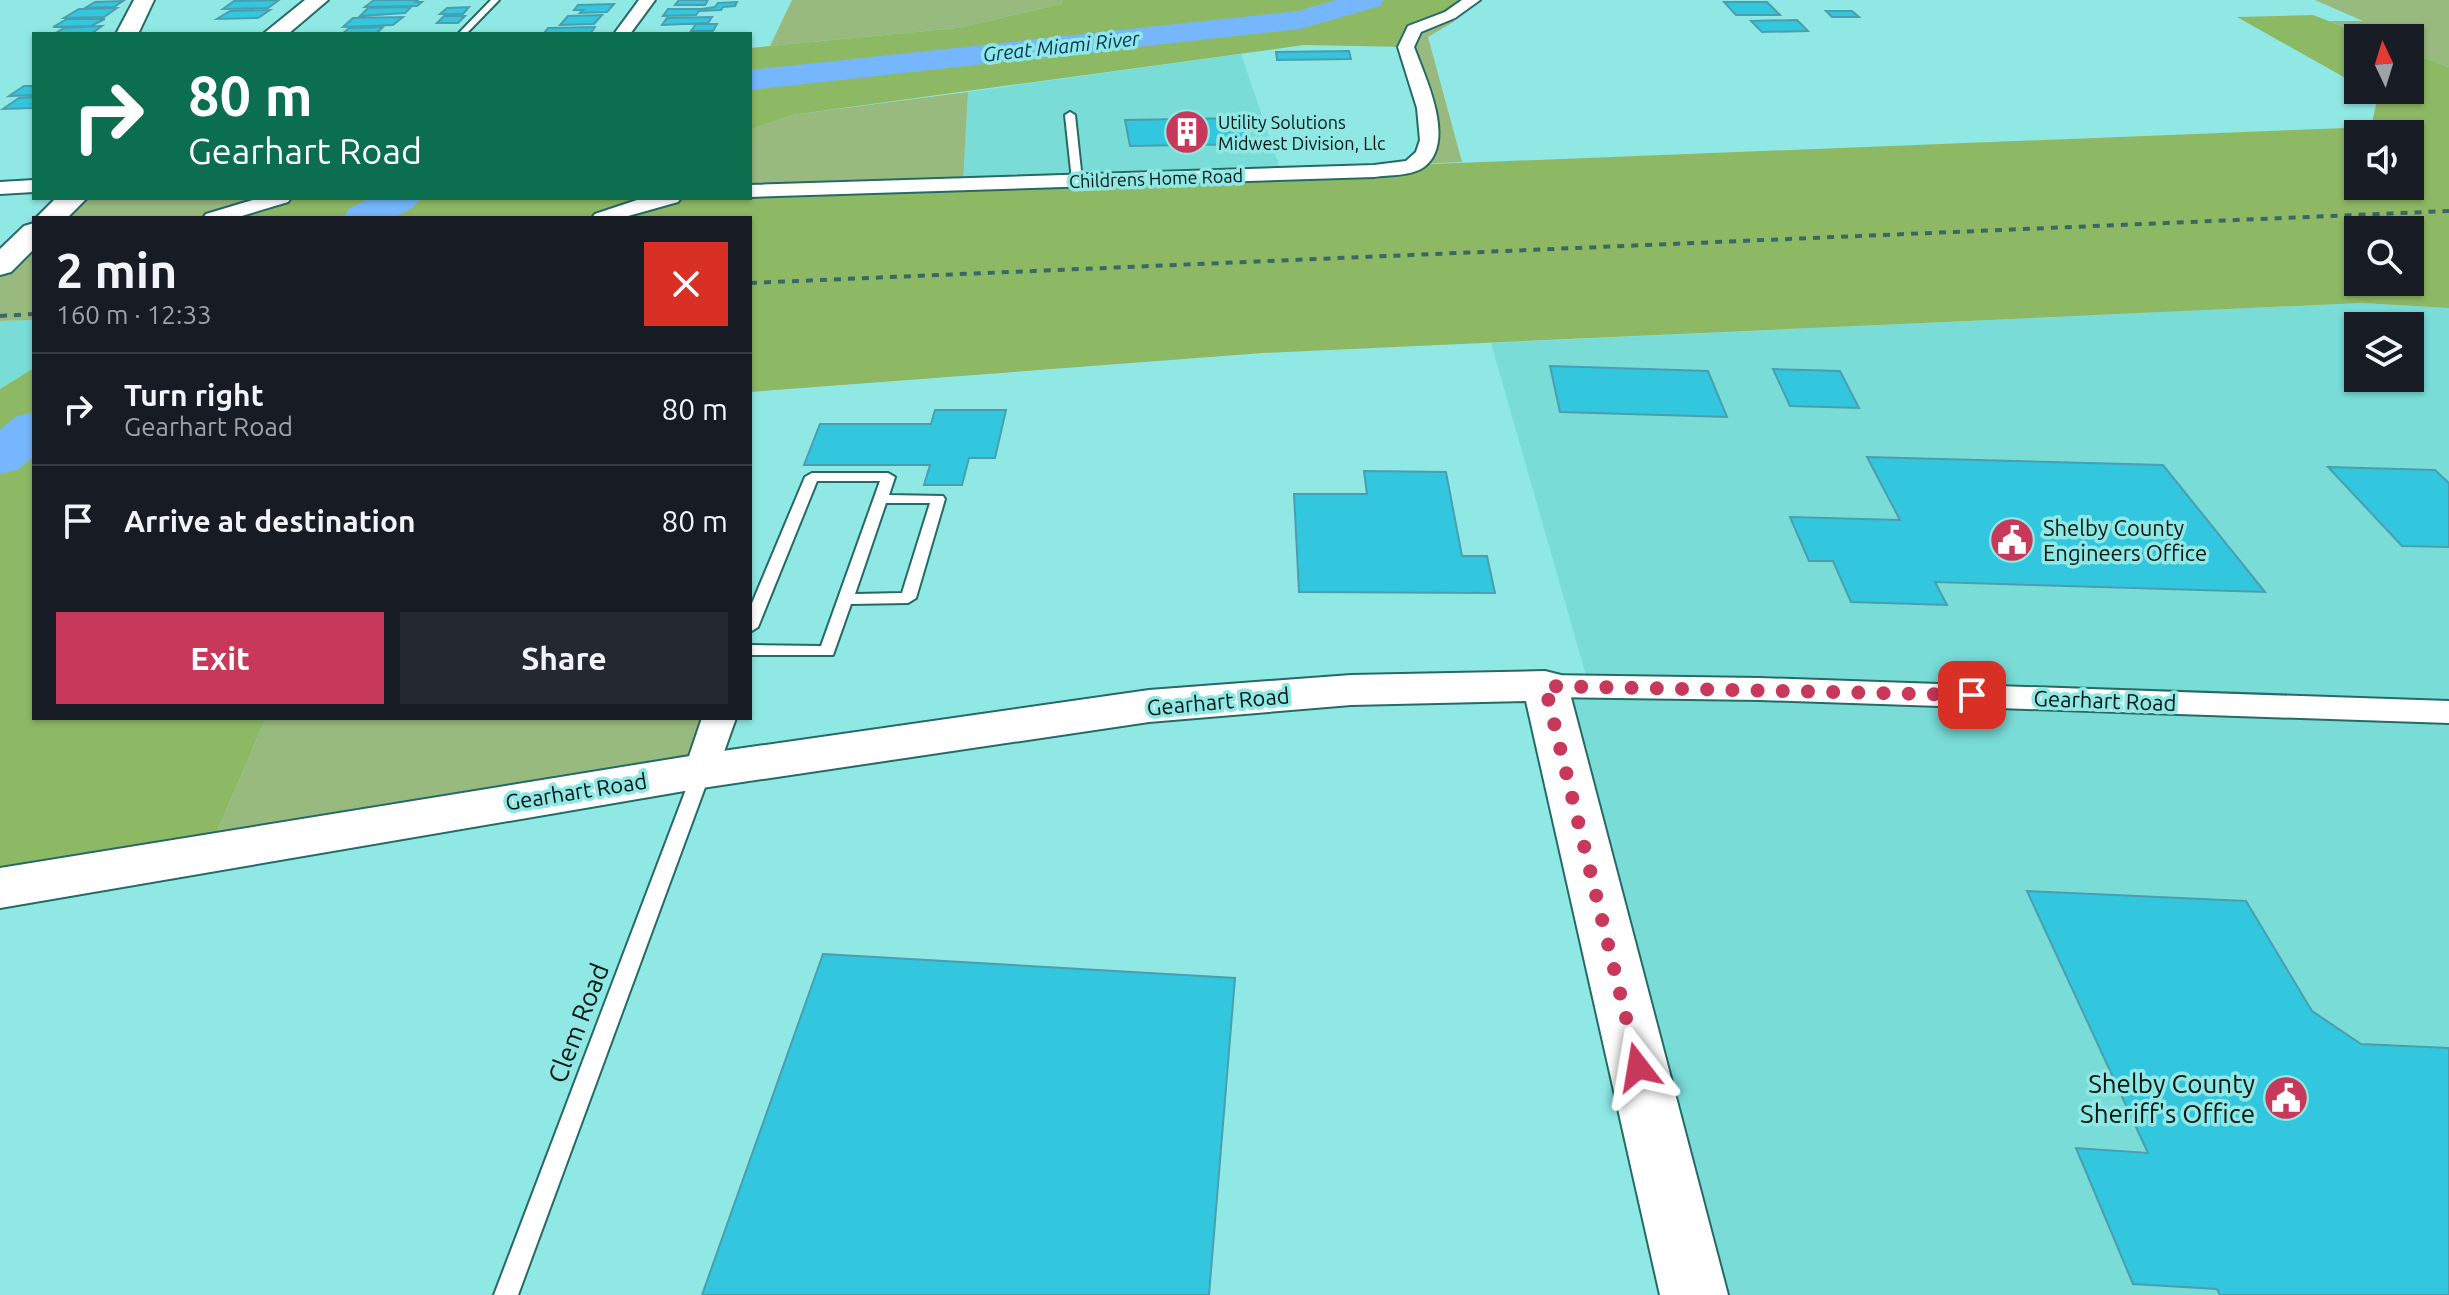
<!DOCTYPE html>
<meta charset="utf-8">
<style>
body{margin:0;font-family:Ubuntu,sans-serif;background:#242831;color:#f1f3f6;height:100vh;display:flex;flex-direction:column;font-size:30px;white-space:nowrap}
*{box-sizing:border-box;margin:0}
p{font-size:26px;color:#9ea1a6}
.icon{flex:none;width:44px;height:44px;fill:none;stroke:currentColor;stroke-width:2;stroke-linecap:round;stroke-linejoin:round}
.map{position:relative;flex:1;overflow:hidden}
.drawer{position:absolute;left:32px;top:216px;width:720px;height:504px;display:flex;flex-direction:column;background:#171b24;border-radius:0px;box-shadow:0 2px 6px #0004}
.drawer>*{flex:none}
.top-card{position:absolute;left:32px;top:32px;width:720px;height:168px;border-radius:0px;box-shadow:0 2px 6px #0004;background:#0b6e4f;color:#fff;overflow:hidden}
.needle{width:52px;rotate:356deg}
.buttons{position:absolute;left:2344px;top:24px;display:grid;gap:16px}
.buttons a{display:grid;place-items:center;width:80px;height:80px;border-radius:0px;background:#171b24;box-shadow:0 2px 6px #0004;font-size:40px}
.pin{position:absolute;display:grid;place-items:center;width:68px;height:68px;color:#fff;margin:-34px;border-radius:16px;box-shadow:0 4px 12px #0006}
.me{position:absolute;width:88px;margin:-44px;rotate:346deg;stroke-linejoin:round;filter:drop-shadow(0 0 6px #0008)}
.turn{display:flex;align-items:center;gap:28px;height:168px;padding:0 24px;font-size:36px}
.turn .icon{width:104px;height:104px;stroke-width:2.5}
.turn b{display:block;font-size:56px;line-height:68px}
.round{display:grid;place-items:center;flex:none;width:84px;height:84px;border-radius:0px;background:#242831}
.summary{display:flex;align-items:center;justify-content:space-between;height:136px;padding:0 24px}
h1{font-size:48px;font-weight:700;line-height:60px}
.action{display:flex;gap:16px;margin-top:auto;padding:16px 24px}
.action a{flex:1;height:92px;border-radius:0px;background:#c8385a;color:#fff;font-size:32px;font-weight:700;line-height:92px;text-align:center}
.action a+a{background:#242831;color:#f1f3f6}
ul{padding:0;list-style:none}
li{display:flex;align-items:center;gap:24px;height:112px;padding:0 24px;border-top:2px solid #363941}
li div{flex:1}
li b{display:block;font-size:30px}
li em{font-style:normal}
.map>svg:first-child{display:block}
.built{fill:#79dcd7;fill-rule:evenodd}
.green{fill:#99ba7e}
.forest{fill:#8db965;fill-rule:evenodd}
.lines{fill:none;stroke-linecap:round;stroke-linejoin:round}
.river{fill:#75b6fd;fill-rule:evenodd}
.building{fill:#32c6df;stroke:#4a9faf;stroke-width:2}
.lane-casing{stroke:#256a67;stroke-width:4}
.street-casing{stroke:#256a67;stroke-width:4}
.secondary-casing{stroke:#256a67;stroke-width:4}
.lane{fill:#fff;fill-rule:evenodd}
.street{fill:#fff;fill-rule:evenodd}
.secondary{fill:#fff;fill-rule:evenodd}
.rail{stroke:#396866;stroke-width:4;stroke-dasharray:7 7;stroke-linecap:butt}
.route{stroke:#c8385a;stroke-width:14;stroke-dasharray:0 25.2}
.labels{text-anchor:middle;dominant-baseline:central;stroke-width:7;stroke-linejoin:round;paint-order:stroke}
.far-poi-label{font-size:18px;fill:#001615;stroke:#90e8e4;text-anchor:start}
.far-street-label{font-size:18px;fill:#001615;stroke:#90e8e4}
.far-water-label{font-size:20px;font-style:italic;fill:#033460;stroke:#90e8e4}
.poi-label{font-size:22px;fill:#001615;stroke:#90e8e4;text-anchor:start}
.street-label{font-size:22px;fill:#001615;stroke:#90e8e4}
.near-street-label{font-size:26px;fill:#001615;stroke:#90e8e4}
.near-poi-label{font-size:26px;fill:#001615;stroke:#90e8e4;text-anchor:end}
</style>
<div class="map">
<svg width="2449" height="1295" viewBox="0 0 2449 1295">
<rect width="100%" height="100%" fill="#90e8e4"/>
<path class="built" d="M1241,54L1282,174L963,184L968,92Z
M2361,303L2449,308V1295H1694L1545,686H1589L1491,343ZM2358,326H2410V378H2358Z
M34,320V368L0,389V321Z"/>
<path class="green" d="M792,0H1063L1061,4L957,28L770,46Z
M2315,0H2449V67L2410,52V38H2373L2329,21H2363Z
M1436,20L1455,21L1428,37L1462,162L1416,164L1428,150L1406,47L1414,29Z
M968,92L963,184L750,191V130L792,115Z
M73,198H281L224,218H50Z
M34,232V320L0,321V247H20Z
M266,718H726L702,771L208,852Z"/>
<path class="forest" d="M1063,0H1472L1414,29L1406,47L1304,45L792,115L750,130V48L957,28L1061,4Z
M2313,15L2373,38H2358V85L2237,17Z
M2410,52L2449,67V308L2361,303L1263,353L750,392V218H224L281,198H750V191L2371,127L2378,96L2367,90H2410ZM2358,134H2410V186H2358ZM2358,230H2410V282H2358Z
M34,368V718H266L208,852L0,888V389Z"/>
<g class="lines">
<path class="river" d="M1336,0H1384L1380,6L1300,29L750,90V70L1298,11Z
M370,198H421C403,224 371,218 343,218L349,209Z
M34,412V456L19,469L0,474V430L15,417Z"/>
</g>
<path class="building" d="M279,0L268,8L223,9L234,1Z
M374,0H418L416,2H422L417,6L365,7Z
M679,0H708L705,5H675Z
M123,1L114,7L85,8L95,2Z
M737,2L735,6L723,7L721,10L699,11L696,15L663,16L668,9H702L715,7L718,3Z
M1724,2H1767L1780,15H1736Z
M614,4L607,12L580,13L583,10H574L578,5Z
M411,7L405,13L360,16L368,8Z
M469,7L463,14H440L447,8Z
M117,8L104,17L64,18L79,9Z
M270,10L258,18L217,19L230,11Z
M1826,11H1852L1859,17H1832Z
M602,15L594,24L560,25L568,16Z
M444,16H465L458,23H437Z
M403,17L393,25L343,27L353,18Z
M712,17L708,23L662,25L667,18Z
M67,19H105L91,26L53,27Z
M1797,20L1808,31L1762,32L1751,21Z
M696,24H717L713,31H691Z
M102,26L91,34H54L64,28Z
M383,27L376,34H342L349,28Z
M595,27L590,34H529L544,33L548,28Z
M1349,51L1351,59L1277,60L1276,52Z
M24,86H34V95L9,96Z
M34,97V108L3,109L19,98Z
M1243,118L1250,144L1130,146L1125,120Z
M1550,366L1708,371L1727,417L1560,412Z
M1773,369L1840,371L1859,408L1790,406Z
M935,410H1006L995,458H969L962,485H924L930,465H804L820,424H931Z
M1867,457L2163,465L2265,592L1935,582L1947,605L1851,602L1833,561H1809L1790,517L1900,520Z
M2328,467L2435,470L2449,483V547L2402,546Z
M1364,471L1446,472L1462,556H1487L1495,593L1299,592L1294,494H1367Z
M2027,891L2246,901L2312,1011L2361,1044L2449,1048V1295H2220L2217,1289L2133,1284L2076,1148L2148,1153Z
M823,954L1235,978L1209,1295H702Z"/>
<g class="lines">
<g class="lane-casing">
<path id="lane" d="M491,0H499L466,34H458Z
M1070,112L1075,115L1082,180L1077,183L1072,180L1065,115Z
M812,473H888L895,477L889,495L943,496L945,499L916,598L908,603L851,604L833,655H750V645L821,646L880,481H817L758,627L750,632V608L805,477ZM886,503H930L902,593L855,594Z
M702,765L708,767L711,771L518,1295H494L693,771L696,767Z"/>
</g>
<g class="street-casing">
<path id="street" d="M639,0H655L630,34H614Z
M1462,0H1480L1455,18L1421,32L1414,47C1425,77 1457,142 1424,167C1412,176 1389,175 1374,177L750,197V185L1374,165L1406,161L1416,152L1420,140L1417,108L1398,47L1408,26L1445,12Z
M34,180V192L0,194V182Z
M259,198H291L288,202L235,218H203L206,214Z
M643,198H681L678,202L621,218H592L595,214Z
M1545,675L1760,678L2449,701V723L1760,700L1545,697L1533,694L1528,686L1533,678Z
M702,718H736L714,780L702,783L690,780L684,771Z"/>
</g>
<g class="secondary-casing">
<path id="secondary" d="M134,0H154L138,34H116Z
M305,0H328L288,34H263Z
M56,198H87L67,218H36Z
M34,223V249L11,272L0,275V249L24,226Z
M1545,671L1561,675L1568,686L1728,1295H1660L1526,701L1351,705L1149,722L702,788L0,908V868L702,754L1149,690L1351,675Z"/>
</g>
<use href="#lane" class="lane"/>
<use href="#street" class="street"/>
<use href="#secondary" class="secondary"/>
<path class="rail" d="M750,283L2449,211
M0,316L34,314"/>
</g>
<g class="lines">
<path class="route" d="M1638,1067L1545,686L1972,695"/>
</g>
<defs>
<g id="building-disc" transform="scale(2.3)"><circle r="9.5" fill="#c8385a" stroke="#90e8e4"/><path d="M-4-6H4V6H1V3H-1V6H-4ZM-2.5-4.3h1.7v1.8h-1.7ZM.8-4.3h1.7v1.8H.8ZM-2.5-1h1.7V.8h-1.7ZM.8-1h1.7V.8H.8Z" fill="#fff"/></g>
<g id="civic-disc" transform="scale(2.3)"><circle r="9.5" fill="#c8385a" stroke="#90e8e4"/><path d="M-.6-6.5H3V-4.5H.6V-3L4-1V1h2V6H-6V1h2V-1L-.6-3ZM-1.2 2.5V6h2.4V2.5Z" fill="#fff"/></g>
</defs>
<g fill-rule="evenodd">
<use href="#building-disc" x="1187" y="132"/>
<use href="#civic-disc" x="2012" y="540"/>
<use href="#civic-disc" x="2286" y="1098"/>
</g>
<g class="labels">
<g class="far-poi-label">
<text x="1218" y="122">Utility Solutions<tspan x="1218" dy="21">Midwest Division, Llc</tspan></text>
</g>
<g class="far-street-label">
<text transform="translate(1156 178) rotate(-2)">Childrens Home Road</text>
</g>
<g class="far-water-label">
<text transform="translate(1061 46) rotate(-6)">Great Miami River</text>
</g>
<g class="poi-label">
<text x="2043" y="527">Shelby County<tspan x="2043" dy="25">Engineers Office</tspan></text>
</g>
<g class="street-label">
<text transform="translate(2105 700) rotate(2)">Gearhart Road</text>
<text transform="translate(1218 701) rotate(-5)">Gearhart Road</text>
<text transform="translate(576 791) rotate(-9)">Gearhart Road</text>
</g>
<g class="near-street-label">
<text transform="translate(578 1023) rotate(-69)">Clem Road</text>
</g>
<g class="near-poi-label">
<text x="2255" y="1083">Shelby County<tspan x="2255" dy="30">Sheriff's Office</tspan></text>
</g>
</g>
</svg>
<div class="buttons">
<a><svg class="needle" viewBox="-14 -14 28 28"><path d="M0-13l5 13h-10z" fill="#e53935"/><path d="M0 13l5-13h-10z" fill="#9ea1a6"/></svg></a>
<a><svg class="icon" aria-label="sound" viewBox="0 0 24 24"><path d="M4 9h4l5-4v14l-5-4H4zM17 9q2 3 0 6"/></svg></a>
<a><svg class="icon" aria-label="search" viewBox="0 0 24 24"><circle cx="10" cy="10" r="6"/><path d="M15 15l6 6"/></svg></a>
<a><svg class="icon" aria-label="layers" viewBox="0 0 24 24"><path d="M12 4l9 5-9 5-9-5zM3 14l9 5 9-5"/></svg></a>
</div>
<div class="pin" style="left:1972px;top:695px;background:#d93025"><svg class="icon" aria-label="arrive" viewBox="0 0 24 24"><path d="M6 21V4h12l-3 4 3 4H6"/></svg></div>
<svg class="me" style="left:1638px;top:1067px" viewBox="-20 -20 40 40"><path d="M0-17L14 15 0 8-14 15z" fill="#c8385a" stroke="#fff" stroke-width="4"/></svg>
<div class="top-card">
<div class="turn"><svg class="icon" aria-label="right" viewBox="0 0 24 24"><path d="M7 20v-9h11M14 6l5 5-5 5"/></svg><div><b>80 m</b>Gearhart Road</div></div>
</div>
<section class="drawer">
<div class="summary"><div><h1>2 min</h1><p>160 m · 12:33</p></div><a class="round" style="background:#d93025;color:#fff"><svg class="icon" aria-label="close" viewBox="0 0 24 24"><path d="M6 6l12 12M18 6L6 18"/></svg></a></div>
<ul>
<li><svg class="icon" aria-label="right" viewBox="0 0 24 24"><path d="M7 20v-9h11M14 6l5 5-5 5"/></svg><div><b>Turn right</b><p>Gearhart Road</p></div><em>80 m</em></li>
<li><svg class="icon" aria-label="arrive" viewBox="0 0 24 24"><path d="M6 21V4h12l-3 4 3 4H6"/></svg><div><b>Arrive at destination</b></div><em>80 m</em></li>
</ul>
<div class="action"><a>Exit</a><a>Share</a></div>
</section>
</div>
